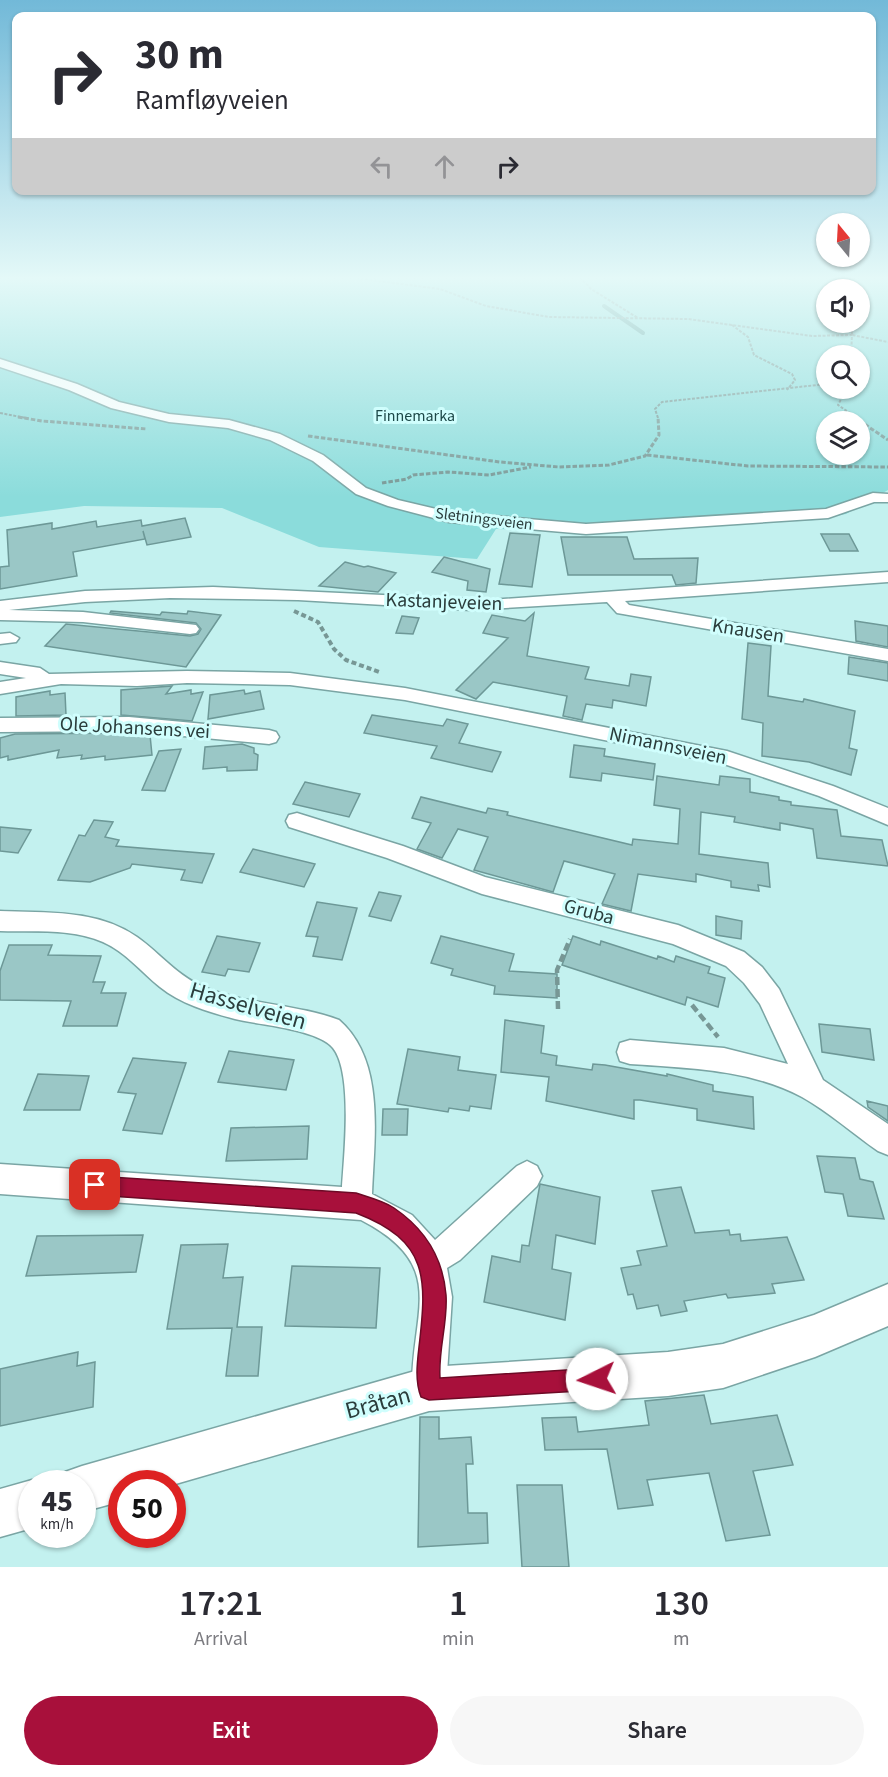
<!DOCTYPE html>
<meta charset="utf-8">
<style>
body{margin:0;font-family:"Source Sans 3",sans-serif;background:#f7f7f7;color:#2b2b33;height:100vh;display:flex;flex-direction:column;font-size:22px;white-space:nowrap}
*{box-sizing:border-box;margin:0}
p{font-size:20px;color:#7c7c81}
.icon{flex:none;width:33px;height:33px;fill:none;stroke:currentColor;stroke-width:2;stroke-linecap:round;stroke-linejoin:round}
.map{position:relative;height:1567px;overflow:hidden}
.sheet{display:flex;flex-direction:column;background:#fff;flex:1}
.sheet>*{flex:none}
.top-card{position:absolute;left:12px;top:12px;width:864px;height:183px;border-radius:12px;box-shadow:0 2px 4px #0004;background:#fff;color:#2b2b33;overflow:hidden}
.needle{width:39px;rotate:342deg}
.fabs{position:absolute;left:816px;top:213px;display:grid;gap:12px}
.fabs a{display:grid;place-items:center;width:54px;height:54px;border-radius:50%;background:#fff;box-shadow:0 2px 4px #0004;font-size:30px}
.speed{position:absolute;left:18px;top:1470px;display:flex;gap:12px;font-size:30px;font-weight:700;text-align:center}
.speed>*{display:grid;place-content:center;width:78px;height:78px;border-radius:50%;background:#fff;box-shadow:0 2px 4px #0004;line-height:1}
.speed small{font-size:15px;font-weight:400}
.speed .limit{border:9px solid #d22;background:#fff;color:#111}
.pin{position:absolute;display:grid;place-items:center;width:51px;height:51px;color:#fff;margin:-26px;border-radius:12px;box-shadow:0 3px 9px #0006}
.me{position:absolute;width:66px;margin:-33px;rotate:266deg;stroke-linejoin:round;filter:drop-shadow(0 0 4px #0008)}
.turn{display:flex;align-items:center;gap:21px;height:126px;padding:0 24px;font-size:27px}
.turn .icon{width:78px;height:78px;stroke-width:2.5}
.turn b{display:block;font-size:42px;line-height:51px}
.lanes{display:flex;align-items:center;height:57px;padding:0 24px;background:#0003;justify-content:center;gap:30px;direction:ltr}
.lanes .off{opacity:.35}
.eta{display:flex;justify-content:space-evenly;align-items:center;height:102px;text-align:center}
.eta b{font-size:36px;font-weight:600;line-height:42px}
.cta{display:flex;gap:12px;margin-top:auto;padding:12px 24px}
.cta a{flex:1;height:69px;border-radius:36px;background:#a8103b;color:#fff;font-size:24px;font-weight:600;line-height:69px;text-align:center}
.cta a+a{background:#f7f7f7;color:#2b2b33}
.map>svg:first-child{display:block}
.green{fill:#8bdcdb;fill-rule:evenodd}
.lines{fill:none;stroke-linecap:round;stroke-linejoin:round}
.stream{stroke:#529998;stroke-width:4}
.building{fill:#9ac7c6;stroke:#6d9897;stroke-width:1.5}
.minor-casing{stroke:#7aa5a4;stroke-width:3}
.major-casing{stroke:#7aa5a4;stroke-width:3}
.path-far3{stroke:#779795;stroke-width:2;stroke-dasharray:3 1.5;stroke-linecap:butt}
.path-far2{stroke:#779795;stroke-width:3;stroke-dasharray:4.5 2;stroke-linecap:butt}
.path-far1{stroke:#779795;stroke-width:4;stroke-dasharray:5 3;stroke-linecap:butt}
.path{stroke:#779795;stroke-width:4.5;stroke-dasharray:8 4;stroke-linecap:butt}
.minor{fill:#fff;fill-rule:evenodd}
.major{fill:#fff;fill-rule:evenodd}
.route{fill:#a8103b;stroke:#6d0a26;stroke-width:1.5}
.labels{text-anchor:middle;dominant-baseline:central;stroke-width:6;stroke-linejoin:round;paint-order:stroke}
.far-park-label{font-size:16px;fill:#1d4848;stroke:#d0fefd}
.far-street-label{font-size:16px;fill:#2b3d3c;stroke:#d0fefd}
.street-label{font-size:20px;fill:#2b3d3c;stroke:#d0fefd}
.near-street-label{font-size:24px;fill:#2b3d3c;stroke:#d0fefd}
</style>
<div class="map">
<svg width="888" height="1567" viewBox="0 0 888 1567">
<rect width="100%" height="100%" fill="#c3f1ef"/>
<path class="green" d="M0,277H888V490L846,514L815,520L584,531L496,529L477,559L319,547L222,508L84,506L0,517ZM826,290H860V322H826ZM826,356H860V388H826ZM826,422H860V454H826Z"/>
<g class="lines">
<path class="stream" d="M604,306L643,333"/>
</g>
<path class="building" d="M185,518L191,537L147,545L143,531L145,539L73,552L77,576L0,589V567L9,566L7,530L52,523V529L96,521L97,527L141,520L142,526Z
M510,533L540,535L532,587L499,584Z
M821,534H849L858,551H830Z
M561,537H627L634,559L698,558L696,583L676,585L672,575H568Z
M444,557L490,569L486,592L467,590L468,581L432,572Z
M345,562L364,567L368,566L396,573L378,592L319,586Z
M111,611L160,615L162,612L187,614L188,611L221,615L186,667L45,646L66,624L190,636L198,634L201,629L196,623L110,613Z
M534,613L527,656L589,667L585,679L629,686L631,674L651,677L646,706L613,700L612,708L586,704L582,720L563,716L567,696L493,682L476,699L456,690L508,638L483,633L492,615L525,621Z
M402,616L419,618L413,634L396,633Z
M855,621L888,626V647L856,641Z
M748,643L771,646L768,696L803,702L804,699L855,711L849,748L857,750L851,775L809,762L762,756L763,723L742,719Z
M849,657L888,663V681L848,674Z
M172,686L166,694L191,690V694L203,692L192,721L121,715V690Z
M244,690L245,694L260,691L264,709L208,719L210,695Z
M50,691V695L65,693L66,715L16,716V697Z
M372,715L443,726L447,719L468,724L459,743L501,752L492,772L431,758L437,746L364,733Z
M129,733L150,735L152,755L105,760V756L81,759L82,755L57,758L59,750L8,760V756L0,758V738L15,734Z
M242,744L254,748V753L258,755L257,770L227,771V767L203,769L205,747Z
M574,745L605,749L604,756L655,764L653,780L602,773L601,781L570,777Z
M181,749L165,791L142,790L159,751Z
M657,776L719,785L720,776L750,779V792L779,797V800L791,802V805L837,810L841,836L882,840L888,866L817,858L813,829L780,823V830L734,822L735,817L701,812L699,854L768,863L770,887L758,885L759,891L731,887V881L696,874V882L638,874L631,911L602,904L615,874L564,861L553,892L474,870L488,837L458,829L442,858L417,849L431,823L412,818L421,797L486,813L488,808L508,812L507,815L632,845L633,839L678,844L680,809L654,805Z
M305,782L332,788L360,794L349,817L293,804Z
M94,820L113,822L105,837L119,840L116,846L214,854L202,883L181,880L185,870L132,864L130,868L90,882L58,880L79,835L85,836Z
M0,827L31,830L18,853L0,851Z
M253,849L315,864L304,887L240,872Z
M379,892L401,896L391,921L369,916Z
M317,902L357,908L342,960L313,956L318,937L306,936Z
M716,916L742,921L741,939L716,935Z
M217,936L260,943L249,972L228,969L225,976L202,972Z
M441,936L514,954L509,971L557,974V998L494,994L495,986L451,975L453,969L431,963Z
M573,936L600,945L601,941L657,959L658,956L674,962L676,956L710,967L708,973L725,978L718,1007L687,997L685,1005L562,965Z
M9,945H52L48,955L101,956L93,982H105L101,993H126L117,1026H63L71,1001L0,1000V971Z
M505,1020L544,1026L541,1053L557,1056L556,1065L592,1070L593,1064L605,1065L667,1076V1074L713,1085V1091L753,1097L754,1129L697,1120V1109L640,1100H634V1119L546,1101L549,1077L501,1072Z
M819,1024L870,1029L874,1060L822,1052Z
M408,1049L460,1057L458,1070L496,1075L491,1109L470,1106L469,1111L449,1108L448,1112L397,1104Z
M229,1051L294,1060L286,1090L218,1082Z
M133,1058L186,1063L162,1134L123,1130L136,1094L118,1092Z
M38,1074L89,1076L80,1110H24Z
M867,1101L888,1106V1121L868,1107Z
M383,1109H408L407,1135H382Z
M309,1126L307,1159L226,1161L231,1128Z
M817,1156L855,1158L860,1179L873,1182L884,1219L848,1216L843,1194L825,1192Z
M540,1184L600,1197L595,1244L556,1235L552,1269L571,1273L565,1320L484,1302L492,1256L520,1262L522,1245L529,1246Z
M681,1187L695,1233L729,1230L730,1235L740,1234L741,1241L787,1237L804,1280L772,1284L775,1293L728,1298L726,1294L684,1301L687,1311L661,1316L658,1305L637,1309L633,1294L628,1295L621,1268L641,1265L637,1251L667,1246L652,1191Z
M143,1235L136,1272L26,1276L37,1236Z
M228,1244L223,1278L243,1277L237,1327H262L258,1376H226L232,1328L167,1329L181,1245Z
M292,1266L380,1268L376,1328L285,1326Z
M78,1352L77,1366L95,1362L93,1407L0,1426V1369Z
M704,1395L711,1424L777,1415L793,1465L753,1471L770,1535L726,1541L709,1473L647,1480L653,1505L618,1509L607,1449L545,1450L542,1418L576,1417L578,1432L649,1425L645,1401Z
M420,1417H439V1439L471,1437L473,1464H466L468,1513H487L488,1543L418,1547Z
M517,1485H562L569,1567H522Z"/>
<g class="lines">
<g class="minor-casing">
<path id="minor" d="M0,359L77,384L119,402L169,414L229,420L280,434L323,455L366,488L398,500L449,512L586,524L826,509L873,493L888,494V502H874L828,518L586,534L449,522L388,506L356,494L313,461L270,440L228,428L169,422L111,408L69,390L0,367Z
M888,572V582L625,601L629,605L888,649V661L623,614L617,613L607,602L471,610L298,600L170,598L85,602L9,610L83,612L196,625L199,629L196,633L190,634L83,622L0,620V601L85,591L213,587L490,600Z
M10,633L19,638L16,642L0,644V634Z
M0,662L40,668L49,674L187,671L290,673L405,688L727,751L833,786L888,808V825L819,796L724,764L405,700L290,685L187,683L137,686L61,684L0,694V682L26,678L0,674Z
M129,717L269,730L276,732L279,737L276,742L269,744L129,731L0,732V718Z
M297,813L403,846L485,877L678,925L744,952L762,967L779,989L823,1080L888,1124V1155L878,1151C852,1133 829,1112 802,1097C749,1069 689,1068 630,1064L620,1061L617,1052L620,1043L630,1040L724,1048L788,1064L760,1004L744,983L726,966L673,944L482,894L387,858L289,827L286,821L289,815Z
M0,911C46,913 97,909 137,937C161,954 178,977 206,988C249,1005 297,1004 339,1020C386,1061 374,1138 372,1194L412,1215L435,1240L517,1166L527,1161L537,1166L542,1176L537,1186L460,1260L447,1268L452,1297L446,1389L441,1401L429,1406L417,1401L412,1389C411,1311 450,1266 361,1220L0,1194V1164L342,1187C344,1155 353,1073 333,1048C318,1029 259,1025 235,1019C209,1012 181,1004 160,987C141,972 126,952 103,942C72,928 33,932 0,931Z"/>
</g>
<g class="major-casing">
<path id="major" d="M888,1284V1326L815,1357L723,1388L668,1396L429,1411L172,1485L122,1484V1501L82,1512V1484H61L65,1472L82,1466L429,1367L668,1352L723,1344L814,1315Z
M32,1480L40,1484H32V1528L0,1537V1489Z"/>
</g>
<path class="path-far3" d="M347,277L440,289L486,306L549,317L688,319L812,336L852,335L851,356
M580,277L591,289L638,318
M854,277V290
M852,322V335L888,342
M732,325L748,337L754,355L792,374L795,380L787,390
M847,388L838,405L857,418
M0,413L26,418
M658,418L655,409L662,402L826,384"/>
<path class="path-far2" d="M18,417L42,421L147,429
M854,417L888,440
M308,436L500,462L559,467L609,465L645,456L659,435L658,417
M647,455L748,466L888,467
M382,483L407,479L413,475L448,472L489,475L531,467"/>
<path class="path-far1" d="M294,611L318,622L334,649L346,660L379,672"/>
<path class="path" d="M692,1005L718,1037
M558,1009L557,970L570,939"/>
<use href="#minor" class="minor"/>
<use href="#major" class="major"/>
</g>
<linearGradient id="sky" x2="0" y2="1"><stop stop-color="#72b9d8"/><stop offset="0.56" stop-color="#e4f9f8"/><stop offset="1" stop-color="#e4f9f8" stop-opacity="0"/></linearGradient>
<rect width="888" height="497" fill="url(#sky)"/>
<path class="route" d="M95,1176L356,1193C368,1197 384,1201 394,1208C425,1229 443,1258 446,1295C448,1322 438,1350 440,1378L597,1368L604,1371L608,1379L604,1387L597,1390L429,1400L421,1397C415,1381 417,1364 419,1347C427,1278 429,1241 356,1213L95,1195L88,1192L85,1185L88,1179Z"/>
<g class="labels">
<g class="far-park-label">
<text x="415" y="416">Finnemarka</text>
</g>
<g class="far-street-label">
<text transform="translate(484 519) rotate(7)">Sletningsveien</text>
</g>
<g class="street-label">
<text transform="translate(444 602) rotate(2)">Kastanjeveien</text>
<text transform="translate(748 631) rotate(9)">Knausen</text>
<text transform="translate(135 728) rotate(3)">Ole Johansens vei</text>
<text transform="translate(668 746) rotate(12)">Nimannsveien</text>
<text transform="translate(589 912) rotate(15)">Gruba</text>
</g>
<g class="near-street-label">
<text transform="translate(248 1006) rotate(16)">Hasselveien</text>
<text transform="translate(378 1403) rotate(-15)">Bråtan</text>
</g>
</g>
</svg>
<div class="fabs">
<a><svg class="needle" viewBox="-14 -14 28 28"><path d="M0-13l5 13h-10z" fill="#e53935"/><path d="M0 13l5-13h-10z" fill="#7c7c81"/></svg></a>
<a><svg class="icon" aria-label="sound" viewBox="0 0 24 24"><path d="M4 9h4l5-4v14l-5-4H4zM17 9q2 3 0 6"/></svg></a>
<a><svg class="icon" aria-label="search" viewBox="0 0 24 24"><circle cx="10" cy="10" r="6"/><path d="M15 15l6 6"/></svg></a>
<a><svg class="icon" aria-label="layers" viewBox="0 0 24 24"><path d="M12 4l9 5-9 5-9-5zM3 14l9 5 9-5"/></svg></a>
</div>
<div class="speed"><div>45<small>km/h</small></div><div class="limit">50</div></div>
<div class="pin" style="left:95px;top:1185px;background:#d93025"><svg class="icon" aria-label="arrive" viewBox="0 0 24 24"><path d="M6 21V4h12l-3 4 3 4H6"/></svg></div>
<svg class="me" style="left:597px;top:1379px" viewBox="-20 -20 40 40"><circle r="19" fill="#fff"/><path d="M0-13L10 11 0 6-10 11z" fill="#a8103b"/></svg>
<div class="top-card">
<div class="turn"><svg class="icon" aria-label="right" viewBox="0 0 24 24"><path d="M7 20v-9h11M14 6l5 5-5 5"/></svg><div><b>30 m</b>Ramfløyveien</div></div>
<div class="lanes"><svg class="icon off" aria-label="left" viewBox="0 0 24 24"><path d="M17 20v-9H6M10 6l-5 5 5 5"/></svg><svg class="icon off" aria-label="ahead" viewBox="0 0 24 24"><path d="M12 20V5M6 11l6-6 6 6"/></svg><svg class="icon" aria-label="right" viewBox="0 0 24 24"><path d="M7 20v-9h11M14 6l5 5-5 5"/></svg></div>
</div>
</div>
<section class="sheet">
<div class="eta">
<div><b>17:21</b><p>Arrival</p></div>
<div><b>1</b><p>min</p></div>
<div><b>130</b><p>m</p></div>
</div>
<div class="cta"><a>Exit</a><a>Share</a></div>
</section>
